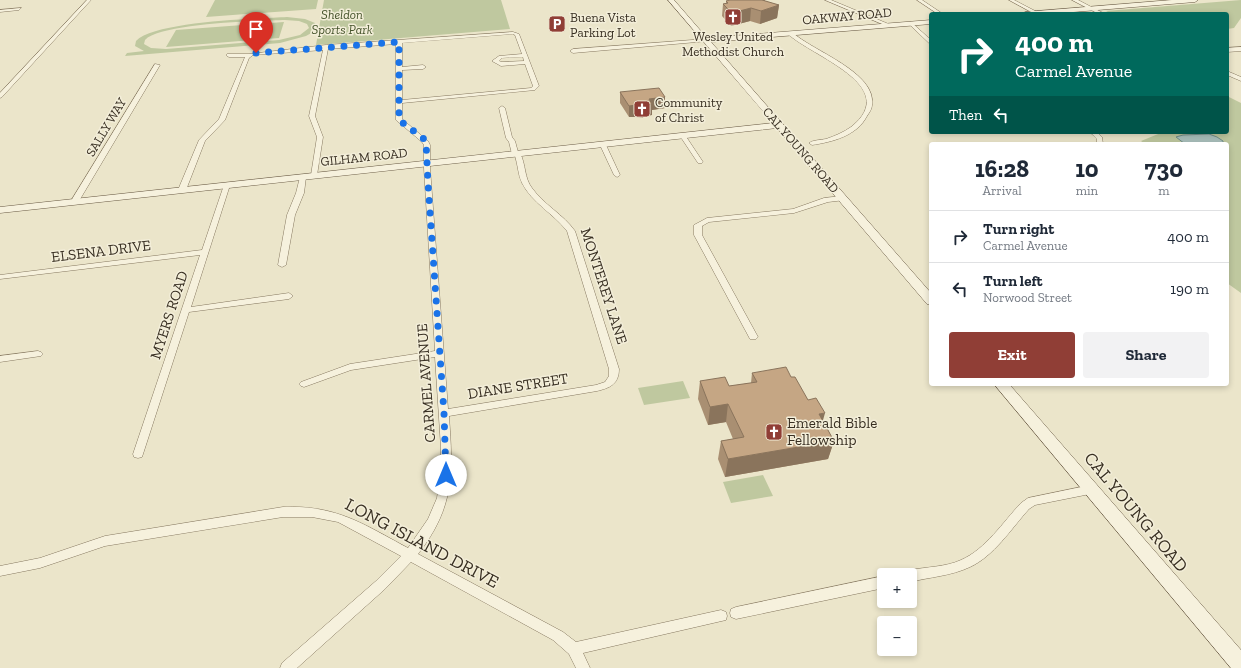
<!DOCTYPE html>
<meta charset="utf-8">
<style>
body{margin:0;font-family:"Zilla Slab",serif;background:#f2f2f3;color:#1f2937;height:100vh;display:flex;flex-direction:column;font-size:15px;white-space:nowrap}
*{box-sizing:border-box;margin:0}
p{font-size:13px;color:#747a83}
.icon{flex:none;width:22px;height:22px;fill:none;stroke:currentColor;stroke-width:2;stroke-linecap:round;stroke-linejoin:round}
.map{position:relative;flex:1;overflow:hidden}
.drawer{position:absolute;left:929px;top:142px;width:300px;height:244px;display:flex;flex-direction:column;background:#fff;border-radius:4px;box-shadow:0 2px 6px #0003}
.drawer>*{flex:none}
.hud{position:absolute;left:929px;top:12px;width:300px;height:122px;border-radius:4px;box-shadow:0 2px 6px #0003;background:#00695c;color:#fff;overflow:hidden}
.buttons{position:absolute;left:877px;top:568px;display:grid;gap:8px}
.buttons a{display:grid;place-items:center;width:40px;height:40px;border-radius:4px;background:#fff;box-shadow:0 2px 6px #0003;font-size:20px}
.pin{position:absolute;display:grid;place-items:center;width:34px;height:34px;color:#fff;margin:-41px -17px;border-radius:50% 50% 50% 0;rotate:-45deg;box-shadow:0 0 4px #0007}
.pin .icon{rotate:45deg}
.me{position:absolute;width:44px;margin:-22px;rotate:0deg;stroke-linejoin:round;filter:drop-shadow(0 0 3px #0008)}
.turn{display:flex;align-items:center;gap:14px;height:84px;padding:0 20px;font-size:18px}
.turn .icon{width:52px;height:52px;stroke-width:2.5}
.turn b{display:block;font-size:28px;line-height:34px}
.then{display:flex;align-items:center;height:38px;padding:0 20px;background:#0003;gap:8px;font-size:15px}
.eta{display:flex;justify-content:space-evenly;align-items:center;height:68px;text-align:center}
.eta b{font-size:24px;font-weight:800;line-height:28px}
.primary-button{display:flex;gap:8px;margin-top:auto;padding:8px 20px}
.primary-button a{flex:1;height:46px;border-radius:4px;background:#903e36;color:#fff;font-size:16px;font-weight:800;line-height:46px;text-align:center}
.primary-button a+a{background:#f2f2f3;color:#1f2937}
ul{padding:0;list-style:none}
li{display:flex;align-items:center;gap:12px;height:52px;padding:0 20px;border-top:1px solid #e0e1e3}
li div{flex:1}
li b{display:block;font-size:15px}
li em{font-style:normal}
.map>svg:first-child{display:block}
.green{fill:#bfc89f;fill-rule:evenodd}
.water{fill:#aac0bc;stroke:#718e8a}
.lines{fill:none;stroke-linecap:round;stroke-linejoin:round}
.street-casing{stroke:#867860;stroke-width:1}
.secondary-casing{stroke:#685943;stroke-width:1}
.street{fill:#f6f1dd;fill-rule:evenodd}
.secondary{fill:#f6f1dd;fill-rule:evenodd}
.wall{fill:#a98f72}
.shaded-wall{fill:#8a745c}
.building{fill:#c5a684;stroke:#8a745c}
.route{stroke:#1a73e8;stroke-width:7;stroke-dasharray:0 12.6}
.labels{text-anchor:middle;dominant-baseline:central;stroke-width:3;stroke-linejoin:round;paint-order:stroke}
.far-park-label{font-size:13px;font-style:italic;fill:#45532b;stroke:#f3eed9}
.far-street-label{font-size:13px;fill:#382f22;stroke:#f3eed9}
.far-poi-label{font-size:13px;fill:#382f22;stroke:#f3eed9;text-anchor:start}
.street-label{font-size:15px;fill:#382f22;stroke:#f3eed9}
.poi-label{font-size:15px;fill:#382f22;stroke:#f3eed9;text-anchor:start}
.near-street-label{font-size:18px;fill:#382f22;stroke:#f3eed9}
</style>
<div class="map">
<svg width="1241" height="668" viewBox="0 0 1241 668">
<rect width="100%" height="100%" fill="#ebe5ca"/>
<path class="green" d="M215,0H318L316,9L206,17Z
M324,0H501L510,29L316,45Z
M1241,0V18L1234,28L1227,29V14H1112L1106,11Z
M287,17L305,19L315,23L317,27L313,32L306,36L280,43L125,56L127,53L144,51L135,46L136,41C156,21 256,19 287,17ZM285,20L299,21L307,24L309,28L300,35L279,40L166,49L151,48L144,44L145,40C161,23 258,21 285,20Z
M284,22L279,38L166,47L176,30Z
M1227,96L1241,103V293L1227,283V144H1145L1141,141L1163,132H1227Z
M683,381L690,398L644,405L638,388Z
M763,475L773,496L731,503L723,482Z"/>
<path class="water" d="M1209,134L1217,137L1223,141V144H1185L1176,137L1183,135Z"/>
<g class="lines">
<g class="street-casing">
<path id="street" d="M87,0H91L2,97L0,98V93Z
M825,0H831L891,25L887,26Z
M917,0H922L943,14H938Z
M1009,0H1014L1039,13L1035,14Z
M1072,0H1078L1105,14H1099Z
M21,8L19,10L0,12V10Z
M911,22L931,40V45L909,24V23Z
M513,32L519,34L539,86L535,90L402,103V119L428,141L430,145V168L448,409L596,385L605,382L609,376V369L567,231C554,214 532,203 522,183C518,175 518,165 515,156L512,154L509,142L506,138L499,108L502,106L505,108L512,137L515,141L518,152L520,153C526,164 524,178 532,188C544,205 563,214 575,231L619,369C619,384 610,388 597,391L449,416C453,472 455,507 418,554L563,632L576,642L721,610L726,612L727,616L726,620L583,653L590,668H576L569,654L553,640L411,562L385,589L297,668H280L282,663L376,581L401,556L338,522L312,517H283L105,546L40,568L0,576V566L40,558L105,536L283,507C337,505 363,524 408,548L428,519L437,498L439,484L441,448L435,357L351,370L304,387L301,386L299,384L301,382L350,364L435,351L424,168V145L422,142L396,120V44L328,49L315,116L323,137L317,175L314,177L311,175L317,137L309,116L323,50L253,55L249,58L225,120L205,141L186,190L182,192L178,190L199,140L219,119L245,57H229L227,56V54H249L326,45ZM513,34L515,35L522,54L499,56L492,61L501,66L525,64L533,86L531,88L402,100V70L423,69L426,67L423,65L402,67V43ZM523,57L524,61L502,62L499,61L502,58Z
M788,32H792C812,51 877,72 872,105C872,109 869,113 867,116C857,136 832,142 812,145L809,143C813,140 821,140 826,139C835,136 844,132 851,127C903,86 811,56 788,34Z
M706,39H708V41L573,53L570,51L573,49Z
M1241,47V51L1227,52V48Z
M155,64L160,65L79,201L78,203H72L71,201Z
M1227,71L1241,77V81L1227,75Z
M1090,132H1097L1102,137L1103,144H1097V139Z
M681,135H685L703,162L702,163H698L680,136Z
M603,143L606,145L620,175L619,176L617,177L614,175L600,145Z
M303,175L306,177L304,193L295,215L286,265L282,267L278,265L287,215L296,193L300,177Z
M227,183L230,185L191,307L289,293L293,296L289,299L189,312L143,454L142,457L138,458L134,457L133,454L200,255L0,279V275L202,250L224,185Z
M842,196H845V200L828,202L794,213L709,222L702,226V235L758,337L756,339H750L694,235V225L707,218L793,209L824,198Z
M38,351L41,352L43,354L41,356L0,362V356Z
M1091,485L1095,487L1097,490L1095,493L1035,505L1029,509C1011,529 994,556 970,567C951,576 930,577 910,582V575H904L906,572L910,570C926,567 946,567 961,560C986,549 1003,522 1021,503L1028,498Z
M884,576V588L736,619L731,617L730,613L731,609L736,607Z"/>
</g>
<g class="secondary-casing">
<path id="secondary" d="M668,0H674L707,38L931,20V24L711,42L931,293V305L927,304L777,128L0,213V207L773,123Z
M1172,0H1198L1195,2L1049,14H1022L1025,12Z
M994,384H1009L1241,650V668H1231Z"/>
</g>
<use href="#street" class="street"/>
<use href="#secondary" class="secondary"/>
</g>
<path class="wall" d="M726,1H765L779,5L777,18L760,24L750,21L731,26L722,16L723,4L726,3Z
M620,92L665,97V108L652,110V115L645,116L642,118L636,117H629L620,103Z
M752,373L791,377L808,400L823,421L834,441L828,459L725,477L718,459L721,441L733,439L726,422L708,425L698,399L700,381L729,386L751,383Z"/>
<path class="shaded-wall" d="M761,0H765L764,10L779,5L777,18L760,24L761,11Z
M751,8L750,21L731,26L732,13Z
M665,97V108L652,110V115L645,116L642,118V107L649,99Z
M636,105V117H629V106Z
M728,404L726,422L708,425L710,407Z
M825,413L820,431L819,414Z
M834,441L828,459L725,477L728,459Z"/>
<path class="building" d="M730,0H762L779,5L761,11L751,8L732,13L723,4L728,3L726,1Z
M659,88L665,97L649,99L652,104L645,105L642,107L636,105L629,106L620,92Z
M786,367L791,377H795L808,400L816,398L825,413L819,414L834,441L728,459L721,441L744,437L728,404L710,407L700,381L725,377L729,386L757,382L752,373Z"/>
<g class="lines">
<path class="route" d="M256,53L399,42V120L423,138L426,142L428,183L444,413L446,475"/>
</g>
<defs>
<g id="church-square" transform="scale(0.9)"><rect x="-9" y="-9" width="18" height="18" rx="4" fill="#903e36" stroke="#f3eed9"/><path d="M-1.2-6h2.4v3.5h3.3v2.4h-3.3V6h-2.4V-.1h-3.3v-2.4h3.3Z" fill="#fff"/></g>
<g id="parking-square" transform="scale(0.9)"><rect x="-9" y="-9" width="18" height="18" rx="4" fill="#903e36" stroke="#f3eed9"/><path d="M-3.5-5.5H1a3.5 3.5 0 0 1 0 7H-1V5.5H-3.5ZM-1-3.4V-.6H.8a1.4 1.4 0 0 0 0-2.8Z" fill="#fff"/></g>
</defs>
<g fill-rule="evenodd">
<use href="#church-square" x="733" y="17"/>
<use href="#parking-square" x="557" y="24"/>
<use href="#church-square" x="642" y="109"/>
<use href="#church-square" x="774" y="432"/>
</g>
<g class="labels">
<g class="far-park-label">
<text x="342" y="14">Sheldon<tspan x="342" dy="15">Sports Park</tspan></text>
</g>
<g class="far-street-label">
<text transform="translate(847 16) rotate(-5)">OAKWAY ROAD</text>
<text transform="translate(106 127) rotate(-59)">SALLY WAY</text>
<text transform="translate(801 150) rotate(49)">CAL YOUNG ROAD</text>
<text transform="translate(364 157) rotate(-6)">GILHAM ROAD</text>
</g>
<g class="far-poi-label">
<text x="570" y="17">Buena Vista<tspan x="570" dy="15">Parking Lot</tspan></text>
<text x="733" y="36" text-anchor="middle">Wesley United<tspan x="733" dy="15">Methodist Church</tspan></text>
<text x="655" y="102">Community<tspan x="655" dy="15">of Christ</tspan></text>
</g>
<g class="street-label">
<text transform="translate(101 251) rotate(-7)">ELSENA DRIVE</text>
<text transform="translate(604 286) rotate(72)">MONTEREY LANE</text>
<text transform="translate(169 315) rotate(-72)">MYERS ROAD</text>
<text transform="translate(426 383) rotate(-94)">CARMEL AVENUE</text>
<text transform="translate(518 386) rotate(-9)">DIANE STREET</text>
</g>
<g class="poi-label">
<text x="787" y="423">Emerald Bible<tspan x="787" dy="17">Fellowship</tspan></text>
</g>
<g class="near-street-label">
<text transform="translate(1136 512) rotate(50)">CAL YOUNG ROAD</text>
<text transform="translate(422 543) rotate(28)">LONG ISLAND DRIVE</text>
</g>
</g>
</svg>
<div class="buttons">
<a>+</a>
<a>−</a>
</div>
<div class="pin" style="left:256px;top:53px;background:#d93025"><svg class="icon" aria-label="arrive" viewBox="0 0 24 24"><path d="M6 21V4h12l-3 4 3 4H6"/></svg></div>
<svg class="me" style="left:446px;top:475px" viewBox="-20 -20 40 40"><circle r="19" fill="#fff"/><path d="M0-13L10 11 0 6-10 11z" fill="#1a73e8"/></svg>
<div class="hud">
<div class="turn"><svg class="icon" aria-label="right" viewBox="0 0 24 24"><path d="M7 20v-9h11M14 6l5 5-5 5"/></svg><div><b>400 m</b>Carmel Avenue</div></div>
<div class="then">Then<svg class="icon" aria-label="left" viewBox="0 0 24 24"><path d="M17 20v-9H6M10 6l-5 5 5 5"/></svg></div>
</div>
<section class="drawer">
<div class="eta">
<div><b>16:28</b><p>Arrival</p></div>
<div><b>10</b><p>min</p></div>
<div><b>730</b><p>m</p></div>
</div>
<ul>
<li><svg class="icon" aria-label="right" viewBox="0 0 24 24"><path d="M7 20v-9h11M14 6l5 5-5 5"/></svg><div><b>Turn right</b><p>Carmel Avenue</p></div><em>400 m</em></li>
<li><svg class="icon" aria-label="left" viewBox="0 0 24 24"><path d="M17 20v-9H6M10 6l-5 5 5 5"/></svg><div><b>Turn left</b><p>Norwood Street</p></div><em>190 m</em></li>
</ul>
<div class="primary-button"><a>Exit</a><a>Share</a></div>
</section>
</div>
